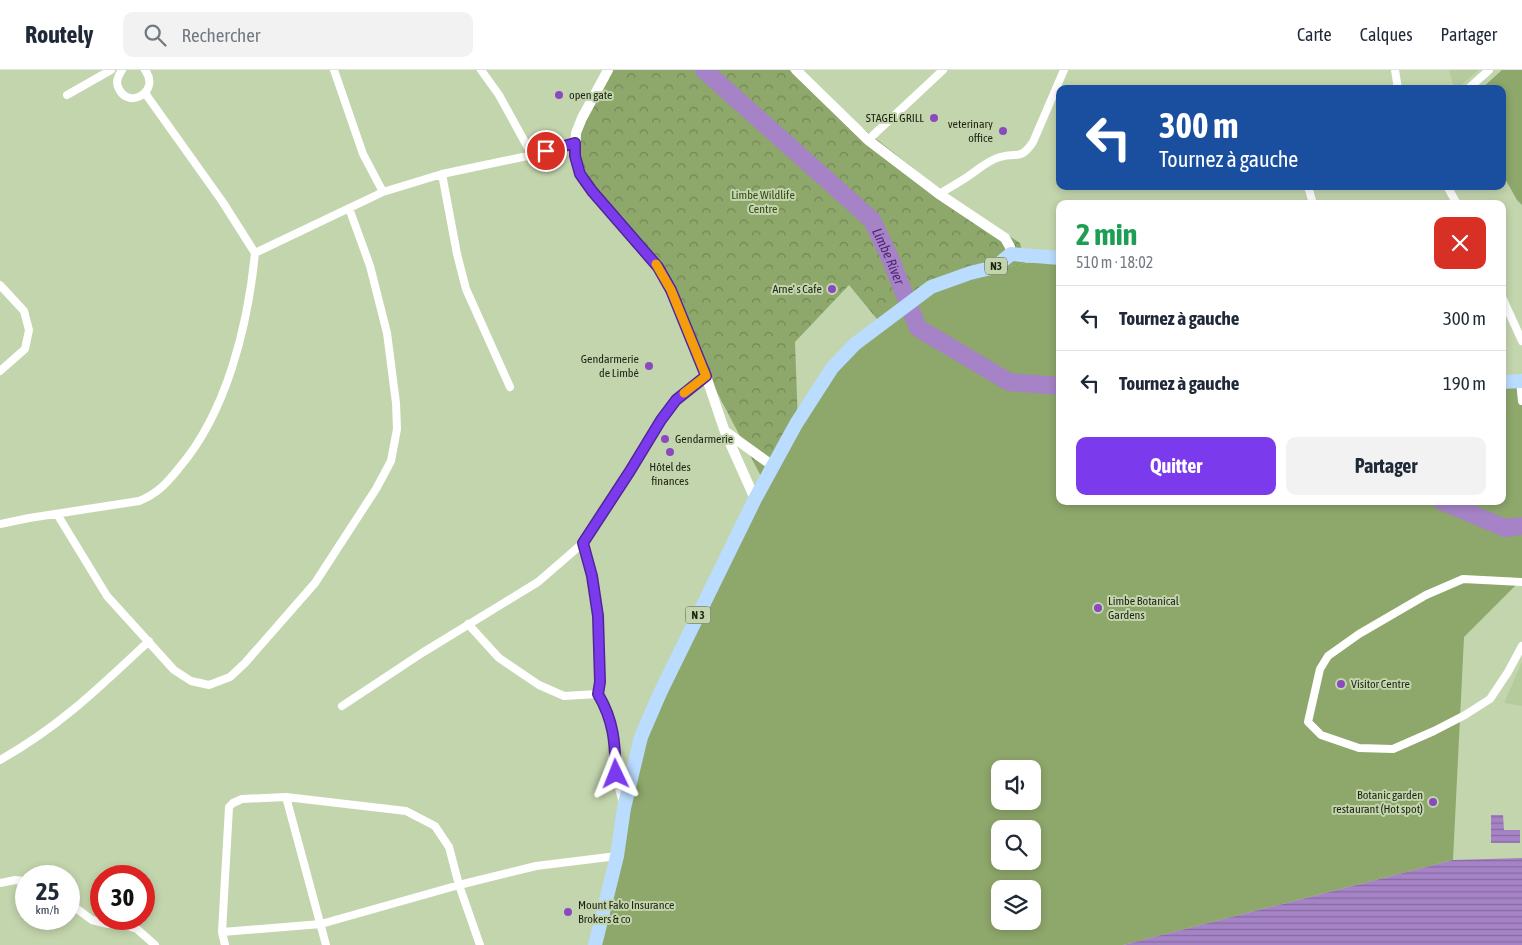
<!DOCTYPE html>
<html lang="fr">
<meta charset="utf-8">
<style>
body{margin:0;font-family:"Asap Condensed",sans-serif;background:#f2f2f3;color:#1f2937;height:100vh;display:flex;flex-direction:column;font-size:19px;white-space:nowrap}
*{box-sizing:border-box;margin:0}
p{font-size:16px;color:#747a83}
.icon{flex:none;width:28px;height:28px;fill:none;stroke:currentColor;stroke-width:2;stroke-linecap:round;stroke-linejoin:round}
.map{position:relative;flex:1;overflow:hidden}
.drawer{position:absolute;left:1056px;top:130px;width:450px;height:305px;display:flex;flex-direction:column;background:#fff;border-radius:10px;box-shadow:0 2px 8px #0003}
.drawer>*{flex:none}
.banner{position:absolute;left:1056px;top:15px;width:450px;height:105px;border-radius:10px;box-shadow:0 2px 8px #0003;background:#1a4fa0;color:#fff;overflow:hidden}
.controls{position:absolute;left:991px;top:690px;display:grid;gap:10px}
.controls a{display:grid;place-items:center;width:50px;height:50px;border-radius:10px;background:#fff;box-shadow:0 2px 8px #0003;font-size:25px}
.speed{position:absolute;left:15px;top:795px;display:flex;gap:10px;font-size:25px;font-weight:700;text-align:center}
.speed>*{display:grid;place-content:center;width:65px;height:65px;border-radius:50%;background:#fff;box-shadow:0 2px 8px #0003;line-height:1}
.speed small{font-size:12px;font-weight:400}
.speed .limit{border:8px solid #d22;background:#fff;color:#111}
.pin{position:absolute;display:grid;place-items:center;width:42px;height:42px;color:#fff;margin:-21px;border:2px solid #fff;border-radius:50%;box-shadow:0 1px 5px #0007}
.me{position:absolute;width:55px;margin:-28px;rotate:358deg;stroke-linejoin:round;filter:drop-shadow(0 0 4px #0008)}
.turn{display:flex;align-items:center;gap:18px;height:105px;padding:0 20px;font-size:22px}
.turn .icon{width:65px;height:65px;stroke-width:2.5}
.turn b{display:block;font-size:35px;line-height:42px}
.round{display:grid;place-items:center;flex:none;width:52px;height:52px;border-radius:10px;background:#f2f2f3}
.overview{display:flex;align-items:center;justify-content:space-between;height:85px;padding:0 20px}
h1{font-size:30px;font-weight:700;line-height:38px;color:#1e9e55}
.primary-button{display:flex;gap:10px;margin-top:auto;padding:10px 20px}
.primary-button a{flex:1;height:58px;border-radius:10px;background:#7c3aed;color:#fff;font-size:20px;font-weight:700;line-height:58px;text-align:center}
.primary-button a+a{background:#f2f2f3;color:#1f2937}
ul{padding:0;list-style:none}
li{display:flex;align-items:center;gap:15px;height:65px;padding:0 20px;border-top:1px solid #e0e1e3}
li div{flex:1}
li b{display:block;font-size:19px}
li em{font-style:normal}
header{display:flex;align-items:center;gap:30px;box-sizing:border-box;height:70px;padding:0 25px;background:#fff;border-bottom:1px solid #e0e1e3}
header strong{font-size:24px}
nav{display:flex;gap:28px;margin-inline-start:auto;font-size:18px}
.search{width:350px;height:45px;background:#f2f2f3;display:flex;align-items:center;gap:12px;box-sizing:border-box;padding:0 18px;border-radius:10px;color:#747a83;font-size:19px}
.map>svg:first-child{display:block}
.built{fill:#b6cb9c}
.park{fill:url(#park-crowns)}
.garden{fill:#8ea76b;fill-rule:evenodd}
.water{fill:url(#water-rules)}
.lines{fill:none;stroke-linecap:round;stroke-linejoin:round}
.river{stroke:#a583c6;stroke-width:18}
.minor{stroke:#fff;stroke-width:8}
.tertiary{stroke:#fff;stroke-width:10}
.trunk{stroke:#badcfe;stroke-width:14}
.route-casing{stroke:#51269a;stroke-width:12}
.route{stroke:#7c3aed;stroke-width:9}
.slow{stroke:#f59e0b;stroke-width:9}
.poi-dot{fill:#8a49be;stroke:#c3d5ad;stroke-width:2}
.labels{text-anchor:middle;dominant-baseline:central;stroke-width:4;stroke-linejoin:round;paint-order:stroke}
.shield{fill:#c3d5ad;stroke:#505943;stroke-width:1}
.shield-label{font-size:11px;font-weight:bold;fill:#1e2415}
.poi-label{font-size:12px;fill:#1e2415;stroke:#c3d5ad;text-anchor:start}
.park-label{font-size:12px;fill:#364914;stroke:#c3d5ad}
.water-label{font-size:14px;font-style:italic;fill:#532676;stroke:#c3d5ad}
</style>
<header>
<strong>Routely</strong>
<div class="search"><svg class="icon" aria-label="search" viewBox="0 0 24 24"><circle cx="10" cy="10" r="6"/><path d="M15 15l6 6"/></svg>Rechercher</div>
<nav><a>Carte</a><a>Calques</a><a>Partager</a></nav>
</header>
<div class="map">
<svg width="1522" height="875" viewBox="0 0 1522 875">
<defs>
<pattern id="park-crowns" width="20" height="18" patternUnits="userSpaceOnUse" patternTransform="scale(1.25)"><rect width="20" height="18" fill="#8ea76b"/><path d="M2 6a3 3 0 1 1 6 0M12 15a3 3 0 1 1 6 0" fill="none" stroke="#738857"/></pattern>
<pattern id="water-rules" width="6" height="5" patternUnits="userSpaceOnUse" patternTransform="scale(1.25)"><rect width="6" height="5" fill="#a583c6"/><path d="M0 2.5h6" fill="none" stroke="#866ba0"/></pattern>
</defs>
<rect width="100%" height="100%" fill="#c3d5ad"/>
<path class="built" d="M1449,0H1479L1461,15L1454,17Z
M1522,592V636L1504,633Z"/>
<path class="park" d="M611,0H789L951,128L1020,173L1025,193L931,218L881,254L849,215L795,272L798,355L764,412L709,307L670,208L582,104L577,74L580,60Z"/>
<path class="garden" d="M1502,0H1522V135L1517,130L1503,105L1502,19H1481Z
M1025,193H1060V431H1502L1503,314H1522V509L1464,567L1453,790L1123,875H598L644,664L764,412L842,286L931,218ZM1000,699H1032V731H1000ZM1000,759H1032V791H1000ZM1000,819H1032V851H1000Z"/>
<path class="water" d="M1491,745H1503L1504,760H1520V773H1491Z
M1522,788V875H1123L1453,790Z"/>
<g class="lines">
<g class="river">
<path id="s1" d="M704,0L872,150L890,188L918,258L1009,312L1060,316"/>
<path d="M1441,431L1505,458L1522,456"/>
</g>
<path class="minor" d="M122,0C118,6 115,12 119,19C129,40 161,21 145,0
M334,0L363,84L383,122
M481,0L499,25L532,85
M1395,0L1398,19
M1468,19L1489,0
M67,25L111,0
M868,70L943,0
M442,104L457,184L466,219L510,317
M1308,116L1313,134
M1447,116L1457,134
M939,124C949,118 960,112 970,105C980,98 987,91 1000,87C1018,82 1020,91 1033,72L1064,0
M255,183L383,122L442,104L532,85L575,73
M0,215L24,241L29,260L25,279L0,301
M1502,227L1522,271
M1520,311L1522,331
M57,444L107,526L174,600L191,611L209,615L230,607L245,593L315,513L376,419L391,391L397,359L396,333L387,263L370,196L349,138
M0,454L29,448L139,431C157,424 167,413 179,398C227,342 248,255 255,183L222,131L145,23
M583,473L592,505L598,546L599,612L598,624C616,654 613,670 616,702C617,712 620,723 623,732
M1522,512L1463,509L1426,525L1359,564L1328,586L1320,599L1308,652L1321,665L1359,678L1393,679L1434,661L1465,645L1490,629L1508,602L1522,576
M468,554L499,588L539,615L564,626L598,624
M342,636L422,583L538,512L583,473L630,401L661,350L676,330L706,306
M0,690C59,657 100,617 149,571
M286,727L326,875
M0,813L15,810L26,811
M69,833L92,850L108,854L124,855L137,859L155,875
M222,862L321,854L459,815L536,796L617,786
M225,875L222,862L229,737L233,733L242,729L286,727L406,741L435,756L449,777L459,815L480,875"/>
<path class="tertiary" d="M608,0L582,48L576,63L575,86L581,104L592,121L658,197L671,220L706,306L725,362L755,429
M796,0L868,70L939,124L1005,168L1010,177L1011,184
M726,362L773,396"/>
<path class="trunk" d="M1502,312L1522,311
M595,875L617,786L624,738L641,667L660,623L755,429L796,354L832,298L855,274L931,217L970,203L995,197L1011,184L1060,188"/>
</g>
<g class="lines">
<g class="route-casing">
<path id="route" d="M546,81L575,73V86L580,104L592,121L658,197L671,220L706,306L676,330L661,350L630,401L583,473L592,506L598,546L600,612L598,624C614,651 615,673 616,704"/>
</g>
<use href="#route" class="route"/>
<path class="slow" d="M656,194L671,220L706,306L684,323"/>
</g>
<g class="poi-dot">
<circle cx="559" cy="25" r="5"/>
<circle cx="934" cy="48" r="5"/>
<circle cx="1003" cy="61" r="5"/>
<circle cx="832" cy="219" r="5"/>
<circle cx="649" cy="296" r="5"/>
<circle cx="665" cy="369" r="5"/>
<circle cx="670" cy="382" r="5"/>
<circle cx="1098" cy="538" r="5"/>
<circle cx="1341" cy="614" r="5"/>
<circle cx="1433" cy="732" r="5"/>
<circle cx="568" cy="842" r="5"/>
</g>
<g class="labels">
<g class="shield">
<rect x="985" y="187.5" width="22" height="17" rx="4"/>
<rect x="685.5" y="536.5" width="25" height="17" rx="4"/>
</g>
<g class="shield-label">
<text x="996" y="196">N3</text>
<text x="698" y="545">N 3</text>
</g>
<g class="poi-label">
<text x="569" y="25">open gate</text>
<text x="924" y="48" text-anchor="end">STAGEL GRILL</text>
<text x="993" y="54" text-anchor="end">veterinary<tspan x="993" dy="14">office</tspan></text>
<text x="822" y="219" text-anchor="end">Arne' s Cafe</text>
<text x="639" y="289" text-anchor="end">Gendarmerie<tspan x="639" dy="14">de Limbé</tspan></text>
<text x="675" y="369">Gendarmerie</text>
<text x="670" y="397" text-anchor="middle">Hôtel des<tspan x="670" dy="14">finances</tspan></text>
<text x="1108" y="531">Limbe Botanical<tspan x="1108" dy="14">Gardens</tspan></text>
<text x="1351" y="614">Visitor Centre</text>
<text x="1423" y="725" text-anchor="end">Botanic garden<tspan x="1423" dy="14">restaurant (Hot spot)</tspan></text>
<text x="578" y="835">Mount Fako Insurance<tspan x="578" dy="14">Brokers &amp; co</tspan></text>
</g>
<g class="park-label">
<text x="763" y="125">Limbe Wildlife<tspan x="763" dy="14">Centre</tspan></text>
</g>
<g class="water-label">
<text stroke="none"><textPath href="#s1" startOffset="265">Limbe River</textPath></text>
</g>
</g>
</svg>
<div class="controls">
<a><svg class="icon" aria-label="sound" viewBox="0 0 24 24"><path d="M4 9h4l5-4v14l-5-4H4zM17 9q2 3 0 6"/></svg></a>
<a><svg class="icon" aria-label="search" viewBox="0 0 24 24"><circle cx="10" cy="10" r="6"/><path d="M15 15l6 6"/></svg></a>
<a><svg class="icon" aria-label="layers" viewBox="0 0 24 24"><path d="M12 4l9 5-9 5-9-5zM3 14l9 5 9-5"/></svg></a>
</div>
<div class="speed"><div>25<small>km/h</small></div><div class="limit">30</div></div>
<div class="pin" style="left:546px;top:81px;background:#d93025"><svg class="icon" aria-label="arrive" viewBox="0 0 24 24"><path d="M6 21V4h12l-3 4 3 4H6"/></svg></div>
<svg class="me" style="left:616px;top:704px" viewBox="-20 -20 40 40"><path d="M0-17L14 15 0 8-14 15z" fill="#7c3aed" stroke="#fff" stroke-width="4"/></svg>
<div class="banner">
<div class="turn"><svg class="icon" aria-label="left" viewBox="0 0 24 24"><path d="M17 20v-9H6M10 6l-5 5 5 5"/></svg><div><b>300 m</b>Tournez à gauche</div></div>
</div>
<section class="drawer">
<div class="overview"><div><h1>2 min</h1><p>510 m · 18:02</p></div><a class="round" style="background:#d93025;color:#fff"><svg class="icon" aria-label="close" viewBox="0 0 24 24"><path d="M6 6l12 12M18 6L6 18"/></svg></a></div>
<ul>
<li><svg class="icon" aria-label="left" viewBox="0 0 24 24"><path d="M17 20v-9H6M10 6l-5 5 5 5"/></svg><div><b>Tournez à gauche</b></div><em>300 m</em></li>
<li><svg class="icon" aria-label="left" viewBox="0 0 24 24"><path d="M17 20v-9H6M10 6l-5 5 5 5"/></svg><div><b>Tournez à gauche</b></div><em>190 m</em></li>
</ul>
<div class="primary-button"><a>Quitter</a><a>Partager</a></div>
</section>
</div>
